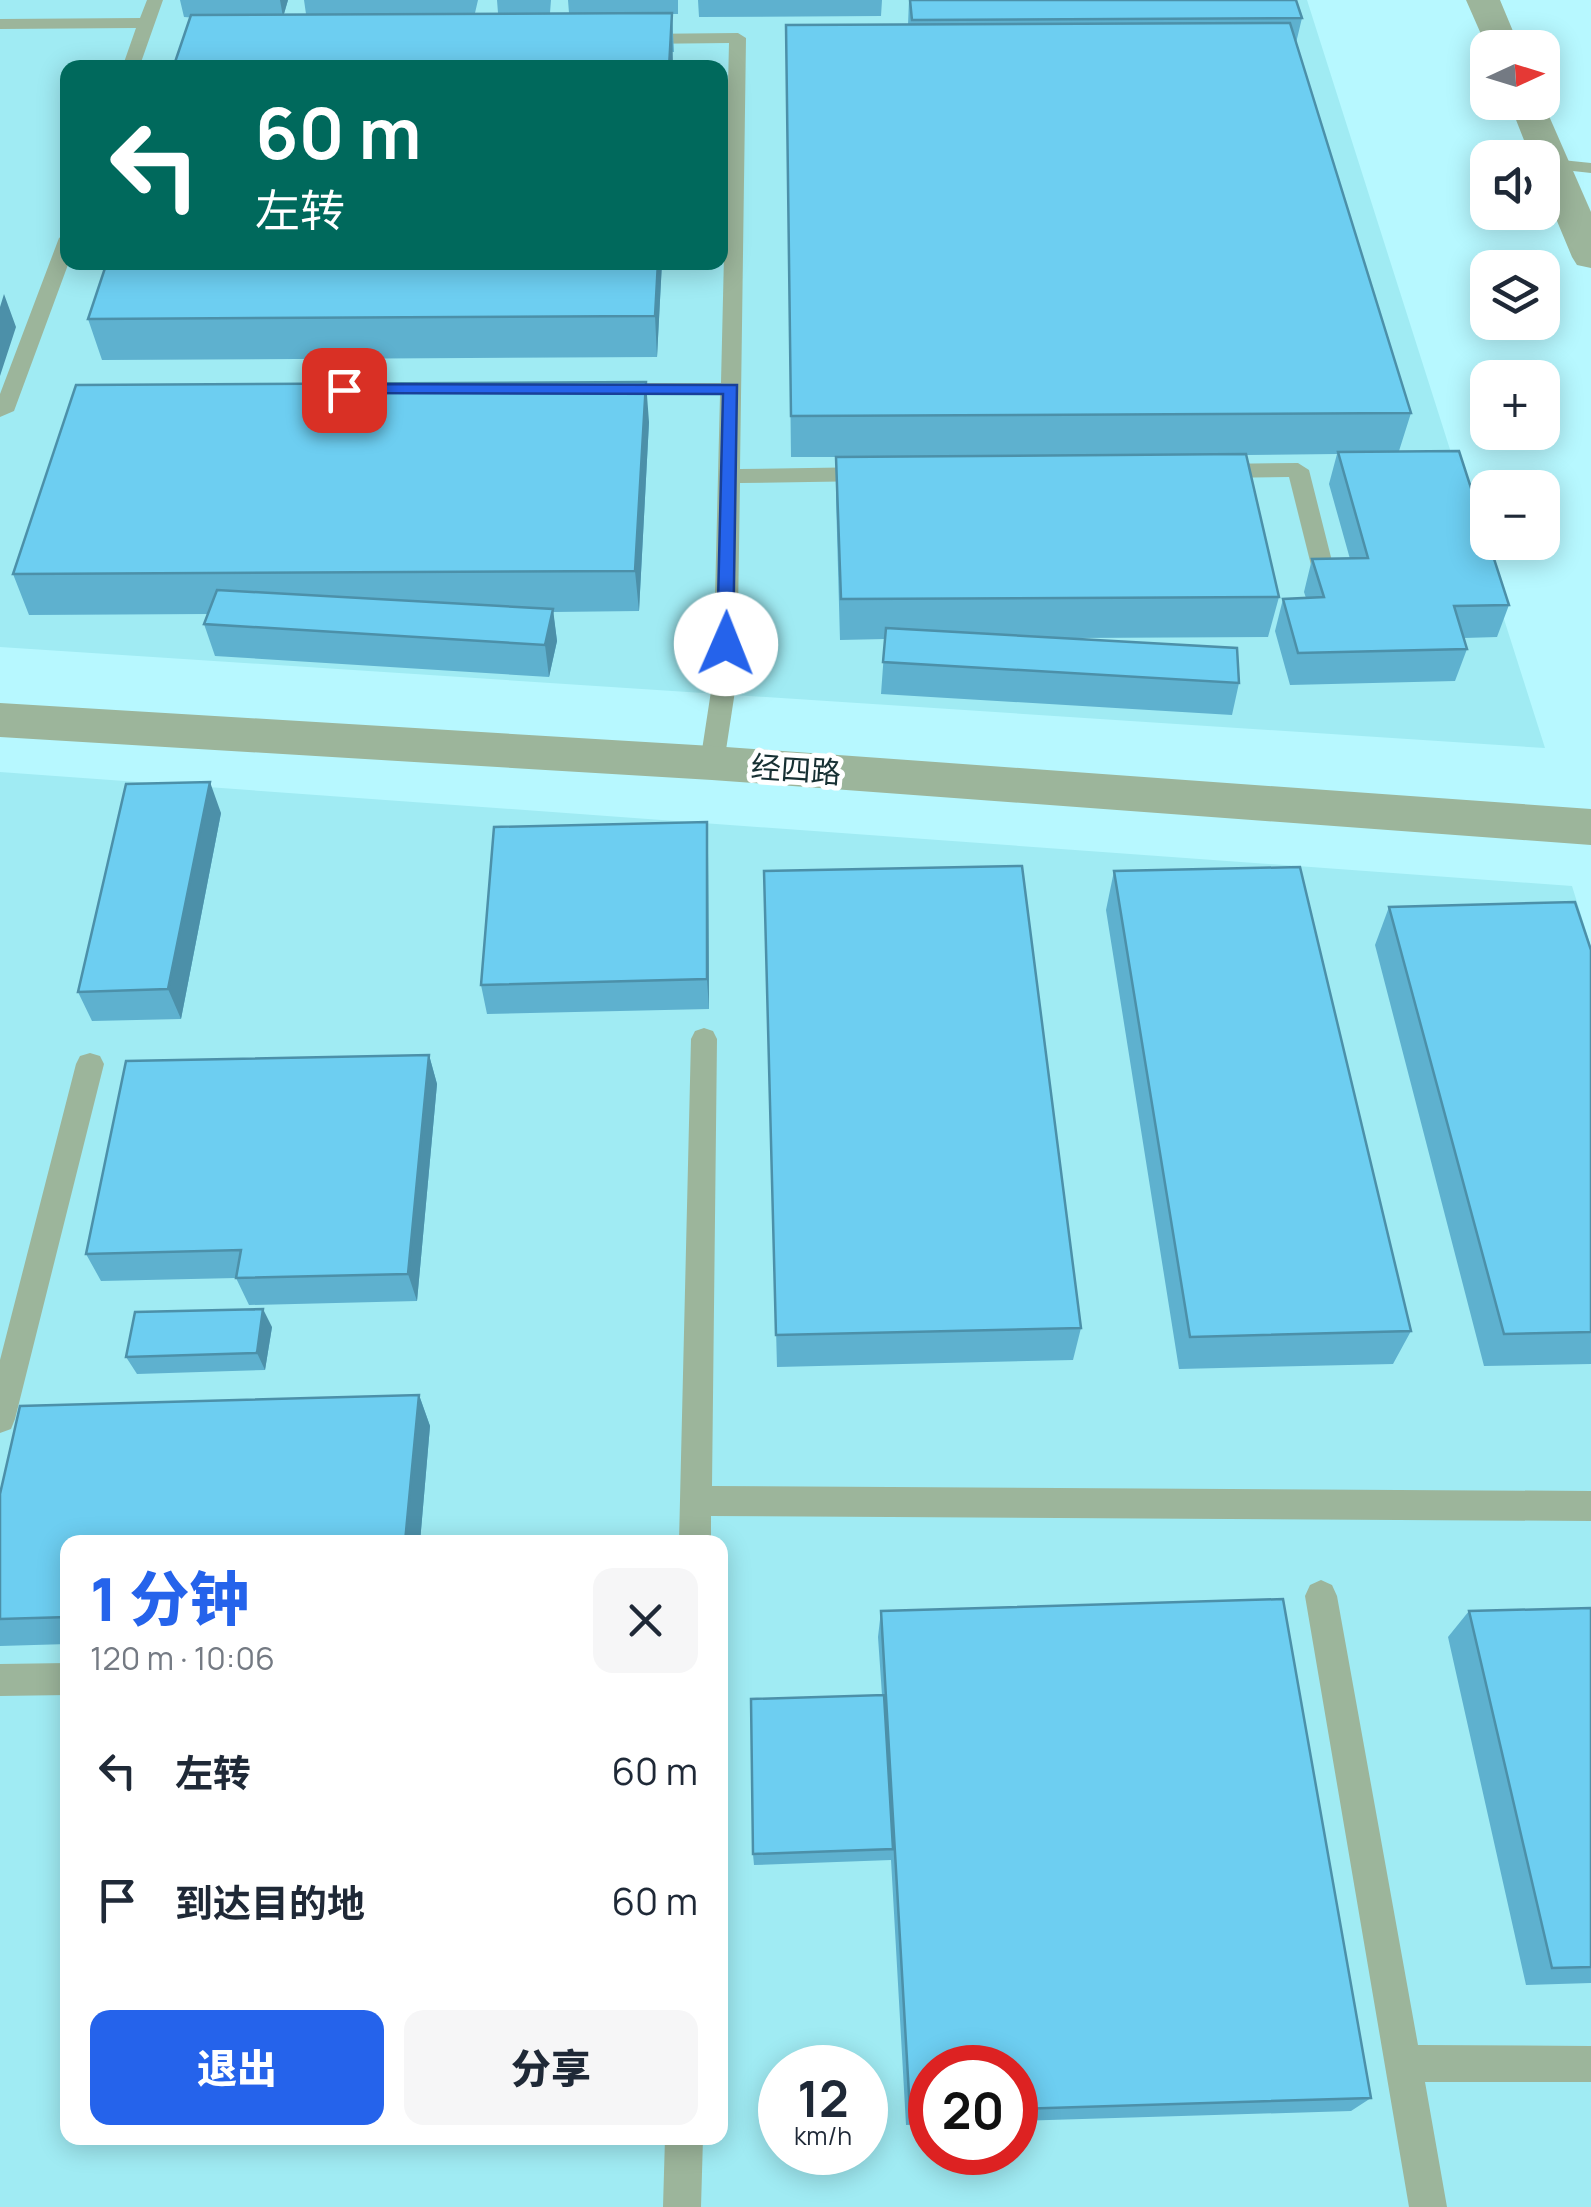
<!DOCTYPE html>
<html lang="zh">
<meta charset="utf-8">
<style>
body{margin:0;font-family:Manrope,"Noto Sans SC",sans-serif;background:#f6f6f7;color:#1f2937;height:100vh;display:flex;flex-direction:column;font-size:38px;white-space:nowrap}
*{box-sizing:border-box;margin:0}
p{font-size:32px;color:#747a83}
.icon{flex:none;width:55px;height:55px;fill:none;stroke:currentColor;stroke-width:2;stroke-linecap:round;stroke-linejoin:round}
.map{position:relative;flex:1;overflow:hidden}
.drawer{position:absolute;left:60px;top:1535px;width:668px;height:610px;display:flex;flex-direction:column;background:#fff;border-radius:20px;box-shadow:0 5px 25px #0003}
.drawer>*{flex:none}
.guide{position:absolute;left:60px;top:60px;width:668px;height:210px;border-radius:20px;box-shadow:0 5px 25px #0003;background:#00695c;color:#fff;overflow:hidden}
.needle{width:65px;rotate:86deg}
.tools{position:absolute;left:1470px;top:30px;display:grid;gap:20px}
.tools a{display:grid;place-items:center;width:90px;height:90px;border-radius:20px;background:#fff;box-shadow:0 5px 25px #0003;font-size:50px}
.speed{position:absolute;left:758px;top:2045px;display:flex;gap:20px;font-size:50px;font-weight:700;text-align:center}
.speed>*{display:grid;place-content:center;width:130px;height:130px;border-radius:50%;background:#fff;box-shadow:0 5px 25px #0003;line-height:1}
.speed small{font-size:25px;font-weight:400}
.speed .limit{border:15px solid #d22;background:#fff;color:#111}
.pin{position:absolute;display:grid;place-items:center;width:85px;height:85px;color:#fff;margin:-42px;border-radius:20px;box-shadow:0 5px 15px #0006}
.me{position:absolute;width:110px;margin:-55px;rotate:1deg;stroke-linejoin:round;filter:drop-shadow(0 0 8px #0008)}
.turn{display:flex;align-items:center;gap:35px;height:210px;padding:0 30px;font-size:45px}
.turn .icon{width:130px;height:130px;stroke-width:2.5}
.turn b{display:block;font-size:70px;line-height:85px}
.round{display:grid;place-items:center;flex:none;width:105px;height:105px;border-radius:20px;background:#f6f6f7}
.head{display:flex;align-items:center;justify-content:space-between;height:170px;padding:0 30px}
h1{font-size:60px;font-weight:800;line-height:75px;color:#2563eb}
.primary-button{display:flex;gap:20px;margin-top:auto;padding:20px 30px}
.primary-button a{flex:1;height:115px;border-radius:20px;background:#2563eb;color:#fff;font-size:40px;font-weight:800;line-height:115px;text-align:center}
.primary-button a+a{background:#f6f6f7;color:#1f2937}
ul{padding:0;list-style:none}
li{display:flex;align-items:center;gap:30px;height:130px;padding:0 30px}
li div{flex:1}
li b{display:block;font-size:38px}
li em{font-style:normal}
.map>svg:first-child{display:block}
.built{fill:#a0ebf3;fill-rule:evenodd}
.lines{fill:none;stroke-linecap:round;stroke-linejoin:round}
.service{fill:#9cb59b;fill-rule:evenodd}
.tertiary{fill:#9cb59b;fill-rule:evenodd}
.wall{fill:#5eb1cf}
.shaded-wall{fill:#4c90a9}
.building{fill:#6dcef1;stroke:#4c90a9;stroke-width:2.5}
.route{fill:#2563eb;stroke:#184099;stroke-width:2.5}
.labels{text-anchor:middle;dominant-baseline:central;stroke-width:10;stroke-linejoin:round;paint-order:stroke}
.street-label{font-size:30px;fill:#163033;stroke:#fff}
</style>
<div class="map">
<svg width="1591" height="2207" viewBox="0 0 1591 2207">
<rect width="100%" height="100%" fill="#b7f8ff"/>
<path class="built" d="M0,0H1307L1545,748L0,647ZM68,68H720V262H68Z
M0,772L1572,886L1591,947V2207H0ZM68,1542H720V2138H68ZM780,2068H865V2152H780ZM930,2068H1015V2152H930Z"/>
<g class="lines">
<path class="service" d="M147,0H163L139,68H122L136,28L0,29V19L140,18Z
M738,33L746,38L740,469L872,467L883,474L872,481L740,483L737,678L724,763L712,772L700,763L713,678L720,395H609L599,389L609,383H721L729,43L637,44L629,39L637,34Z
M1552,159L1591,163V173L1546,168V160Z
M68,232L69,262L14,411L0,417V394L59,238Z
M1298,463L1309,470L1336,577L1325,584L1314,577L1289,477L1215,478L1204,471L1215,464Z
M704,1028L713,1031L717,1039L712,1486L1591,1491V1521L711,1516V1542H679L691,1039L695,1031Z
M90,1053L100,1056L104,1064L15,1419L11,1429L0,1433V1360L76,1064L80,1056Z
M1321,1580L1332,1585L1337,1596L1418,2045L1591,2046V2082H1425L1447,2207H1409L1305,1596L1310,1585Z
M68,1663V1695L0,1696V1664Z
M665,2138H703L701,2207H663Z"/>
<path class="tertiary" d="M1466,0H1500L1520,48L1488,50Z
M1542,100L1591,212V268L1577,265L1572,257L1542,185V158H1531L1509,102Z
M0,703L712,746L1591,809V845L712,780L0,737Z"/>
</g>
<path class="wall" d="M180,0H288L284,14H306L304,0H478L475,13H498L497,0H551L550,13H569L568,0H678V14H672L674,52L184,17Z
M698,0H882L881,16L699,17Z
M909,0H1296L1302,18L1296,43L1411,413L1399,451L1509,605L1497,637L1464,638L1467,649L1455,681L1290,685L1275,631L1283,599L1306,598L1304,592L1312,559H1350L1329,484L1337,454L1246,455L1279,597L1268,637L1074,638L1239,683L1232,715L881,694L885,639L840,640L836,497V457H791L786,25H908Z
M662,262L657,357L102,360L88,319Z
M649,422L639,611L553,612L557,641L549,677L215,656L204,624L208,614L29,615L13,574Z
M221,813L181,1019L92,1021L78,992Z
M707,822L708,853L709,1009L487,1014L481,985Z
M764,871L1081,1328L1073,1360L777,1367Z
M1114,871L1411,1331L1393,1364L1179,1369L1106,910Z
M1389,907L1591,950V1364L1484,1366L1375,945Z
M429,1055L437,1084L417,1301L249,1305L236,1278L101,1281L86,1254Z
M272,1327L265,1370L137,1374L126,1357Z
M419,1395L430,1426L420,1542H68V1644L0,1646V1494Z
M1591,1608V1983L1526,1985L1448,1637L1469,1611Z
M881,1611L1371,2098L1351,2111L1015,2121V2068H930V2124L906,2125L891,1860L754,1865L753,1854L882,1695L878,1637Z"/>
<path class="shaded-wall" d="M280,0H288L283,17Z
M672,13L673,68H669Z
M658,262H662L657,357L655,316Z
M4,294L16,327L0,376V307Z
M646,382L649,422L639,611L635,571Z
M553,609L557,641L549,677L545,645Z
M210,782L221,813L181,1019L168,989Z
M707,822L708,853L709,1009L707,979Z
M429,1055L437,1084L417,1301L408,1274Z
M263,1309L272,1327L265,1370L257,1353Z
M419,1395L430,1426L420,1542H405Z"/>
<path class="building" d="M910,0H1296L1302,18L912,20Z
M672,13L669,68H173L191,15Z
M1290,23L1411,413L791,416L786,25Z
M107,262H658L655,316L88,319Z
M646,382L635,571L13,574L76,385Z
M1459,451L1509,605L1454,606L1467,649L1298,653L1283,599L1324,597L1312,559L1368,558L1338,452Z
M1246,454L1279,597L841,599L836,457Z
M217,590L553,609L545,645L204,624Z
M886,628L1237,648L1239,683L883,662Z
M210,782L168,989L78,992L126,784Z
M707,822V979L481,985L494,827Z
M1022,866L1081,1328L776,1335L764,871Z
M1300,867L1411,1331L1190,1337L1114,871Z
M1575,902L1591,950V1332L1504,1334L1389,907Z
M429,1055L408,1274L236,1278L241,1250L86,1254L126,1061Z
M263,1309L257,1353L126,1357L135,1312Z
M419,1395L405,1542H68V1617L0,1619V1494L20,1406Z
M1283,1599L1371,2098L1015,2109V2068H930V2112H910L881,1611Z
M1591,1608V1967L1552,1968L1469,1611Z
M884,1695L893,1849L753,1854L751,1699Z"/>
<path class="route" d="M344,384L737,385L733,649L726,651L717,644L723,394L338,393L336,390Z"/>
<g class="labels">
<g class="street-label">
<text transform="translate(796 769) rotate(4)">经四路</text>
</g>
</g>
</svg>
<div class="tools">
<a><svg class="needle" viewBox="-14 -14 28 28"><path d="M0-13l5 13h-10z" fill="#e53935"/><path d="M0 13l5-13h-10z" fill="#747a83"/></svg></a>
<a><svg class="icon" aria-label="sound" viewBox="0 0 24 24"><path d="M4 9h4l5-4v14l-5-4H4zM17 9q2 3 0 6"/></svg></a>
<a><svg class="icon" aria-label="layers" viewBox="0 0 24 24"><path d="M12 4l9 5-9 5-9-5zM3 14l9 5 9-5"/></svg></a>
<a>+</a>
<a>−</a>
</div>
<div class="speed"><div>12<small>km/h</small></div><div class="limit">20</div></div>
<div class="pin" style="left:344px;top:390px;background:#d93025"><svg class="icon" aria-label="arrive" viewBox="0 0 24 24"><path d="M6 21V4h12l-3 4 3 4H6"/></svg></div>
<svg class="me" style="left:726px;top:644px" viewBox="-20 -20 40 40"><circle r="19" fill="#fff"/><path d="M0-13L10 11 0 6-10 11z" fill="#2563eb"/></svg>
<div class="guide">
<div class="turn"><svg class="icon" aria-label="left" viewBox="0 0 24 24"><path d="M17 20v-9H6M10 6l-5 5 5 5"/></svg><div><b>60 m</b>左转</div></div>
</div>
<section class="drawer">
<div class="head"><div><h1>1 分钟</h1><p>120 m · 10:06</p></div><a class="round"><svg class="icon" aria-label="close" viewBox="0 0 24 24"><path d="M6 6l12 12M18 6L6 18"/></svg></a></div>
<ul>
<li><svg class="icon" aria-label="left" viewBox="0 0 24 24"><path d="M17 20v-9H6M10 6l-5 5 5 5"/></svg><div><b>左转</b></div><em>60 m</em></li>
<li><svg class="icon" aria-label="arrive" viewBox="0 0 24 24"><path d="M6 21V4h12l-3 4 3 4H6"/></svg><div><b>到达目的地</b></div><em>60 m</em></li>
</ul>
<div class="primary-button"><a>退出</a><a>分享</a></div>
</section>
</div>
